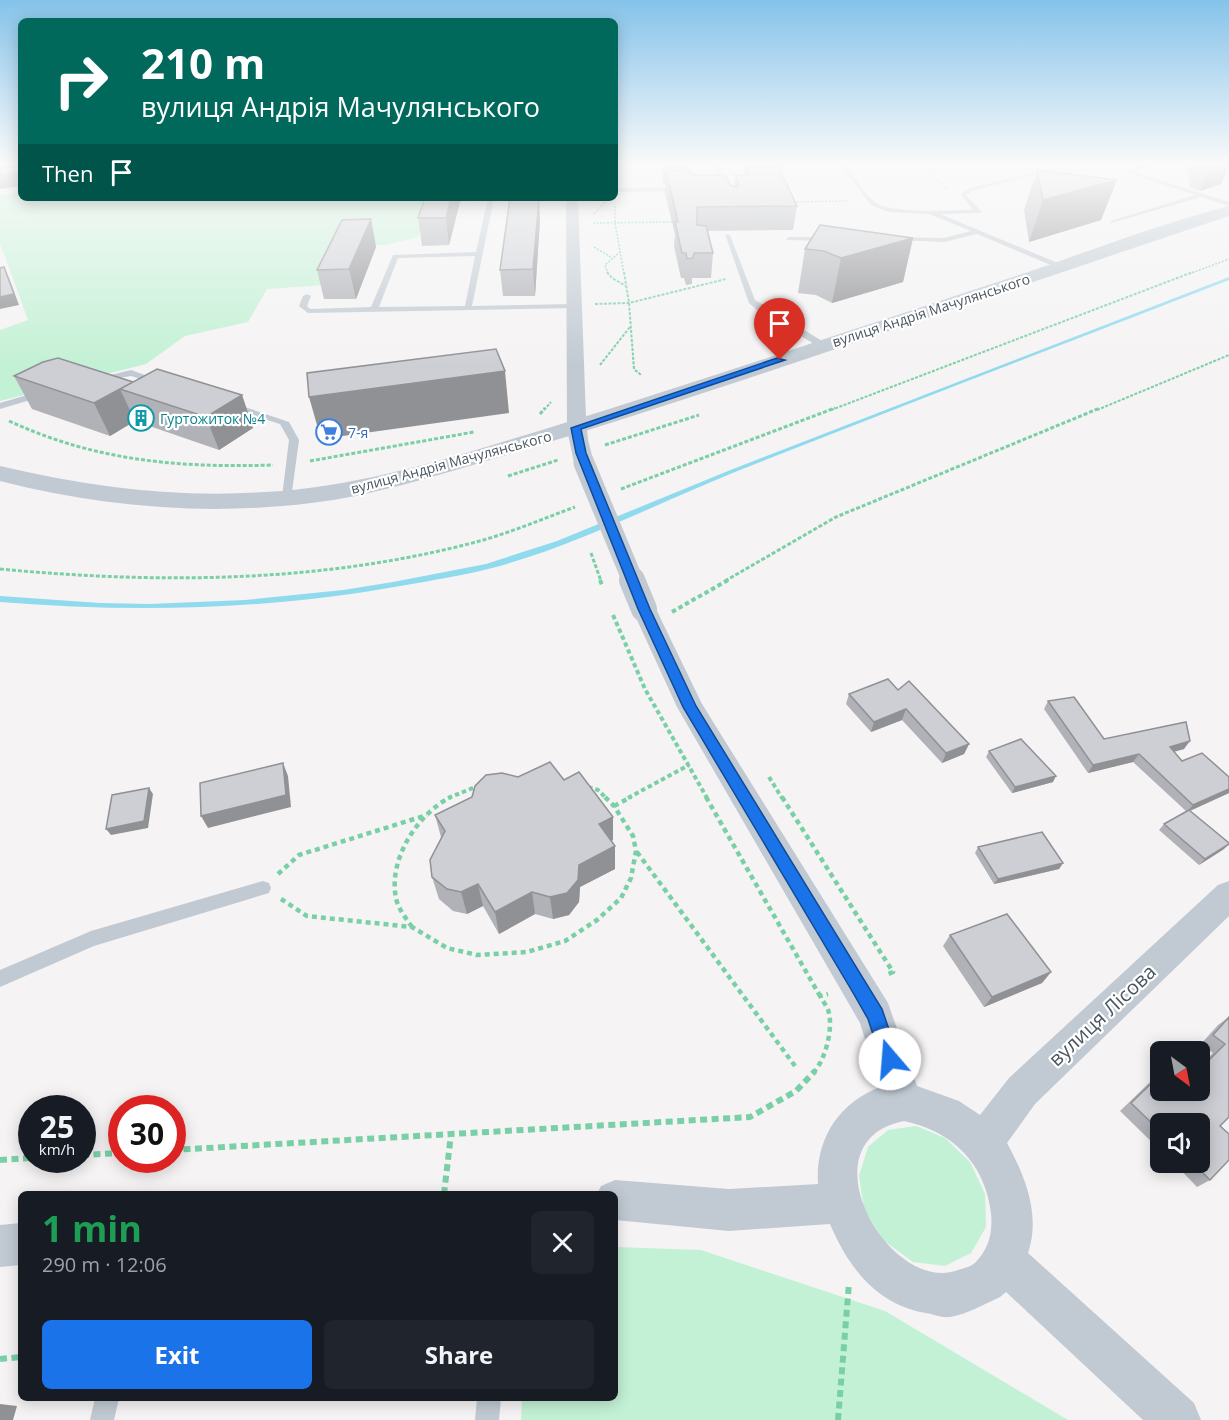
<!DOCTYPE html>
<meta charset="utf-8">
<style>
body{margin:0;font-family:"Open Sans",sans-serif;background:#20242c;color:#f1f3f6;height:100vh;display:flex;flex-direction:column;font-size:22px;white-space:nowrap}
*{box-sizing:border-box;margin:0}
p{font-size:20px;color:#9ea1a6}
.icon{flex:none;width:33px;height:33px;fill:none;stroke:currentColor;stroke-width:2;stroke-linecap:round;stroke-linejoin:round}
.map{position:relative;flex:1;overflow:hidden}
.drawer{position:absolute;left:18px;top:1191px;width:600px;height:210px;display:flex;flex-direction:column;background:#171b24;border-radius:9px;box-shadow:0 3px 15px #0003}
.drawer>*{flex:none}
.top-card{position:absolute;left:18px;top:18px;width:600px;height:183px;border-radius:9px;box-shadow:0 3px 15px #0003;background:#00695c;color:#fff;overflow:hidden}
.needle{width:39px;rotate:148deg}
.buttons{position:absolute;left:1150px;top:1041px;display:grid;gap:12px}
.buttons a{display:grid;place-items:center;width:60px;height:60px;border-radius:9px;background:#171b24;box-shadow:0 3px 15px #0003;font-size:30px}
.speed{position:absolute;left:18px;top:1095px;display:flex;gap:12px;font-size:30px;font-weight:700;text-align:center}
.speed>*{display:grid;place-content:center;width:78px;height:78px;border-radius:50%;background:#171b24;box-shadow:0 3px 15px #0003;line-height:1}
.speed small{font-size:15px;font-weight:400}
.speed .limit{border:9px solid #d22;background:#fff;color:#111}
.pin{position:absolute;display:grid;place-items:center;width:51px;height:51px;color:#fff;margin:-62px -26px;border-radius:50% 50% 50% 0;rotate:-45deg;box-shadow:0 0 6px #0007}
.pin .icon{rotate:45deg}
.me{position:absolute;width:66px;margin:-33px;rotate:342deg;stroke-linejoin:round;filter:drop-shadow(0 0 4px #0008)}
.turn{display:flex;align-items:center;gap:21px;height:126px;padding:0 24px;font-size:27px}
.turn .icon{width:78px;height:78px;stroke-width:2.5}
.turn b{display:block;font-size:42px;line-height:51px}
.then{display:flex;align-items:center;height:57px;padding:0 24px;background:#0003;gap:12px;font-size:22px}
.round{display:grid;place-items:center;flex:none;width:63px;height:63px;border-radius:9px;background:#20242c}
.head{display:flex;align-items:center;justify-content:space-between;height:102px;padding:0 24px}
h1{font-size:36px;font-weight:700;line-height:45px;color:#1e9e55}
.action{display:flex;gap:12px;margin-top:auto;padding:12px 24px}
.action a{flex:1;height:69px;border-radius:9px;background:#1a73e8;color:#fff;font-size:24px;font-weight:700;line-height:69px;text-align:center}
.action a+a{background:#20242c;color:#f1f3f6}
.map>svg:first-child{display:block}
.green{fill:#c3f1d5}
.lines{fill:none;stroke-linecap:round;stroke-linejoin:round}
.stream{fill:#90daee;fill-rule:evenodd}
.path-far5{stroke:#7ad0a6;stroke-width:1.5;stroke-dasharray:2 1.5;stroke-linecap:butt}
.path-far4{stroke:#7ad0a6;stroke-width:2;stroke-dasharray:3 1.5;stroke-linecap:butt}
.path-far3{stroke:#7ad0a6;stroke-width:3;stroke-dasharray:4 2;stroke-linecap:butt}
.path-far2{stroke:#7ad0a6;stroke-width:4;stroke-dasharray:4.5 3;stroke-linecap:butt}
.path-far1{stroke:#7ad0a6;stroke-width:4.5;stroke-dasharray:5 4;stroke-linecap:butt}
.path{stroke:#7ad0a6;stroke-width:6;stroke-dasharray:7 4.5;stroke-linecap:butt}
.service{fill:#c1cad2;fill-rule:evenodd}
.minor{fill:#c1cad2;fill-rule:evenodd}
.tertiary{fill:#c1cad2;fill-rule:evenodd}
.path-bridge-far1{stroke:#7ad0a6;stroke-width:3;stroke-dasharray:4 2;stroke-linecap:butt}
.path-bridge{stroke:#7ad0a6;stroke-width:4;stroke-dasharray:4.5 3;stroke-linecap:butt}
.minor-bridge-far1{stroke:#c1cad2;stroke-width:21}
.minor-bridge{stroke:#c1cad2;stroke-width:26}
.wall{fill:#b0b2b7}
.shaded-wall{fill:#909195}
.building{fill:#cdcfd5;stroke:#909195;stroke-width:1.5}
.route{fill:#1a73e8;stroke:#114b97;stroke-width:1.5}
.labels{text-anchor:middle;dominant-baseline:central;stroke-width:4.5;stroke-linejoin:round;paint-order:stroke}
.far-street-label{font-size:14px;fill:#4a5661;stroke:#fff}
.far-culture-label{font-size:14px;fill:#0d838f;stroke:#fff;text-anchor:start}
.far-shop-label{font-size:14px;fill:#366cbe;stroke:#fff;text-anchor:start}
.near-street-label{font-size:20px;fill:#4a5661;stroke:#fff}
</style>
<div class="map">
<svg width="1229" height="1420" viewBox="0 0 1229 1420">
<rect width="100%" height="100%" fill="#f5f3f3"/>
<path class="green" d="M21,192V198H485L484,201L430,202L418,237L385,245L345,246L325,285L267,289L248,322L185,336L146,364L0,401V330L28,320L0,243V195Z
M916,1126L945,1138L970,1162L985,1194L986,1227L971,1253L945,1266L913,1262L883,1240L864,1209L859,1176L868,1147L888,1130Z
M615,1247L701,1250L885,1311L1068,1420H521L522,1398H615Z"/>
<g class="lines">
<path class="stream" d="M1229,277V280C1064,344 899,407 735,472C653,505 574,547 488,569C461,576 433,580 406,585C270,610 137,613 0,602V596L100,603L149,604L245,600L343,590L393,582L486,564L557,541L733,469Z"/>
<path class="path-far5" d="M924,166L948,190
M790,202L849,201
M615,206V223L624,274
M594,214L606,201
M593,223L675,222
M594,247L611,257
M608,274L605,265L621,251
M1189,274L1229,259"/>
<path class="path-far4" d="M607,272L612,278L626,286
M624,272L629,303L634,369L641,375
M595,304L629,303L726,279
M600,365L630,327
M544,410L551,402
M831,410L1193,272
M1097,410L1229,355"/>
<path class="path-far3" d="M540,414L545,408
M9,421C96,461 178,468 273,465
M605,445L699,415
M310,461L474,432
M508,476L558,460
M621,489L835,408
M0,569C159,584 321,583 476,542C510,533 542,519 575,507
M725,581L836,517L1100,408"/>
<path class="path-far2" d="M672,612L728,580
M613,615L645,689L707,798
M769,777L782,798
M588,787L598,790L606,798
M448,798L478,786
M628,798L689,765"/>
<path class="path-far1" d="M706,797L820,996
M782,797L893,972L886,975
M614,806L631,797
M637,852L795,1066
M278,874L299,855L427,815
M281,899L307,916L412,927L447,948L477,955L527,952L565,941L597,920L621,898L631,878L636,851L633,836L614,806L605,797
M412,927C406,918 398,909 396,898C388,860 417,814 451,797
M813,1073C825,1061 833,1030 829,1013C828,1008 823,1001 820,996L828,994"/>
<path class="path" d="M172,1150L750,1117L796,1091L815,1071
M82,1155L122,1153
M0,1160L32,1158
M444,1194L451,1134
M0,1359L21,1357
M838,1420L849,1283"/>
<path class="service" d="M716,166H722L726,189L716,188L721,186Z
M841,166H847C854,176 867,197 876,203C893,214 952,210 973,210L960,194L971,188L1055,168V170L975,190L966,195L981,211V213L940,214L1065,266L1058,268L977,234L944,242L893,240L895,237L944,238L971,231L929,214L889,212L871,205Z
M1141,166H1150L1134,172L1229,202V206L1201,197L1111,223V221L1195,195L1125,172Z
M615,188L682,187L685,189L682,191L615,192Z
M488,198H494L472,306L573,304H576V308L308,313L299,306L303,296L307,294L311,296L307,306L310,309L371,307L393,255L476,252ZM475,256L465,306L379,307L398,258Z
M725,234L730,235L755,300L827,344V348H821L757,310L749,303Z
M788,237H828L831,239L828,241L786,240Z
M131,370L164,382L160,385L131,376L98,382L94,379Z
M44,390L48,393L47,395L0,409V403Z
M227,403H233L289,422L299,440L291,499H283L282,497L289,440L280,424L227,407Z
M263,881L269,883L271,888L269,893L94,946L0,987V970L91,931Z
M95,1398H119L114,1420H90Z
M477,1398H501L499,1420H475Z"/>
<path class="minor" d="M566,198H578L586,418L588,440L594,463L591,467H577L574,463L567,429Z
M644,601L653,603L656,609L702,704L888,1003L917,1086L959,1101L980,1115L1009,1078L1218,885L1229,881V916L1035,1104L1007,1143C1025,1176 1041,1215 1028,1253L1194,1403L1201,1420H1143L1006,1292L1000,1297C987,1303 963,1316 949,1317C942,1318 933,1314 926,1313C877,1305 848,1267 830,1224L729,1231L615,1220V1194H597L601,1186L615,1180L729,1189L818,1184C815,1139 839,1103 880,1087L860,1023L677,707L632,609L635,603ZM904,1121C952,1131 985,1163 991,1213C993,1232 989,1249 975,1263C970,1267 964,1268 958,1270C889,1296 802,1141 904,1121Z
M21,1223V1265L0,1267V1225Z"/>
<path class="tertiary" d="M1229,206V216C1067,270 905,326 743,380C657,408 572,436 486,461C428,478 371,496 311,503C207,516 102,507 0,481V466C88,487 176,498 266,492C371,486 472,451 571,421C722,374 872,323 1022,274C1090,251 1159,224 1229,206Z"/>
<path class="path-bridge-far1" d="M591,553L601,581"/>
<path class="path-bridge" d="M600,580L602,585"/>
<path class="minor-bridge-far1" d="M584,463L633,581"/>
<path class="minor-bridge" d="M632,580L644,609"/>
</g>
<path class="wall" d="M662,166H689L688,170L691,175L734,186L735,175H743L744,166H778L797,206L793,230L707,231L713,253L711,278H692V284L686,285L684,278H681L674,246L675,235L665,193L666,185H663Z
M1187,166H1229L1221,184L1200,191L1190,187Z
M1037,170L1101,220L1029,242L1024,210Z
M461,198L449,245L422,246L418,218Z
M371,219L376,247L356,299H324L317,270Z
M540,220L535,296H503L500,270Z
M913,238L903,282L832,303L816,295L798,293L805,249Z
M14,376L133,382L242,395L253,428L219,450L135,421L110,436L32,409Z
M898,690L969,744L964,754L942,763L902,720L871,732L846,704L849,694Z
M1048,701L1104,739L1184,749L1174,752L1182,761L1229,793L1190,811L1224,849L1199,865L1159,830L1164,824L1186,811L1133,762L1088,773L1044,709Z
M989,751L1053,782L1012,793L986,757Z
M518,777L564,780L613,840L611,841L615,869L580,887L579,902L569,915L553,919L535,914L499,934L483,906L467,914L453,911L439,899L432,877L441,837L435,815Z
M978,847L1063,863L1059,869L994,884L975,853Z
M950,935L1051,972L1042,983L984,1007L943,946Z
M1229,1017L1220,1126L1210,1180L1197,1187L1173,1162H1200L1161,1124V1151L1120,1111L1149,1083L1160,1075L1161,1090H1200V1066L1213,1053L1201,1044L1218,1025Z"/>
<path class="shaded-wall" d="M1211,166L1229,167L1221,184L1200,191Z
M21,172V186L0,189V175Z
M1117,180L1101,220L1029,242L1043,200Z
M451,198H461L449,245L446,218Z
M539,198L540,220L535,296L533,269Z
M371,219L376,247L356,299L349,269Z
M913,238L903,282L832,303L841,258Z
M4,267L9,278L19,305L0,309V297Z
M505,371L509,413L321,439L309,397Z
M120,389L135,421L110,436L94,403Z
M242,395L253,428L219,450L206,417Z
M906,709L902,720L871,732L874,722Z
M1190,741L1184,749L1164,754L1170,747Z
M969,744L964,754L942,763L946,753Z
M1139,754L1133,762L1088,773L1093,765Z
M283,763L288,776L291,807L208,828L201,816Z
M1056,776L1053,782L1012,793L1015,787Z
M149,788L153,794L148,828L111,835L106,829Z
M1229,789V793L1187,812L1193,805Z
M613,817V840L599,847V824Z
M1229,844L1224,849L1199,865L1205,859Z
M615,846V869L580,887L579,902L569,915L553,919L550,897L579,865Z
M1063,863L1059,869L994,884L998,879Z
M478,884L483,906L467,914L461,892Z
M532,892L535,914L499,934L495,912Z
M1051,972L1042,983L984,1007L992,997Z
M0,1404L17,1406L13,1420H0Z"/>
<path class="building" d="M0,166H21V172L0,175Z
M747,166H778L797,206L697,207V225L706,226L713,253H694L693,258L687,259L686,253H682L675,222H678L666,171L690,170L691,175H725L731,186L737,187L739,184L735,175H750Z
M1037,170L1117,180L1043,200Z
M425,198H451L446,218H418Z
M510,198H539L533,269L500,270Z
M371,219L349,269L317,270L342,220Z
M820,225L913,238L841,258L824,251L805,249Z
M4,267L14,294L0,297V268Z
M496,349L505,371L309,397L307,373Z
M58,358L133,382L94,403L14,376L43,362Z
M157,369L242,395L206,417L120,389Z
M888,679L898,690L909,681L969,744L946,753L906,709L874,722L849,694Z
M1074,697L1104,739L1186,722L1190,741L1170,747L1182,761L1202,753L1229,777V789L1193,805L1139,754L1093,765L1048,701Z
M1021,739L1056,776L1015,787L989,751Z
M550,762L564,780L579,772L613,817L599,824L615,846L579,865L578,880L567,893L550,897L532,892L495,912L478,884L461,892L447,889L432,877L430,860L445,831L435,815L472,797L475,786L486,775L502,773L518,777Z
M283,763L286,795L201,816L200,783Z
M149,788L144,821L106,829L112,795Z
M1189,810L1229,843V844L1205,859L1164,824Z
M1042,832L1063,863L998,879L978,847Z
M1007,914L1051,972L992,997L950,935Z
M1229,1017V1117L1220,1126L1229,1134V1160L1210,1180L1192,1162H1200V1124H1161V1132L1131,1103L1160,1075L1161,1090H1200V1069L1225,1044L1213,1035Z"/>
<linearGradient id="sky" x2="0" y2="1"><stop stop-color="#85c3ea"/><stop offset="0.45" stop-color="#fafafa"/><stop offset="1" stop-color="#fafafa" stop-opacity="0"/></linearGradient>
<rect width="1229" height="365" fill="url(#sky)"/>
<path class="route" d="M777,358L785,360L581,429L586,453L650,609L696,706L882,1009L899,1059L896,1065L890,1068L883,1065L868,1019L852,991L683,707L638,609L576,453L571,428Z"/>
<defs>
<g id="building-ring" transform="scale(1.35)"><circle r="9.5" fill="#fff" stroke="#0f9aa8" stroke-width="1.5"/><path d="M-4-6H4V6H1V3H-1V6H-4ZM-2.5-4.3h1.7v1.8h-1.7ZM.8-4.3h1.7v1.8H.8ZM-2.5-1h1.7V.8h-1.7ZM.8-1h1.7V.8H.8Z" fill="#0f9aa8"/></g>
<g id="supermarket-ring" transform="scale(1.35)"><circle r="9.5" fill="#fff" stroke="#3f7fe0" stroke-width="1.5"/><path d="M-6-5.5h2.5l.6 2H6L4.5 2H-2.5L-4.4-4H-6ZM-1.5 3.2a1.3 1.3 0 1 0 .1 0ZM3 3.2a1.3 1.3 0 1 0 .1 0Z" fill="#3f7fe0"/></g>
</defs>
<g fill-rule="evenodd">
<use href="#building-ring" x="141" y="418"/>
<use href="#supermarket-ring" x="329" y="432"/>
</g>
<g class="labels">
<g class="far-street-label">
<text transform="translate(931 310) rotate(-18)">вулиця Андрія Мачулянського</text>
<text transform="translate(451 462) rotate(-15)">вулиця Андрія Мачулянського</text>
</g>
<g class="far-culture-label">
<text x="160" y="418">Гуртожиток №4</text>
</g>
<g class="far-shop-label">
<text x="348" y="432">7-я</text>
</g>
<g class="near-street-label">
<text transform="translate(1102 1015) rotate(-43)">вулиця Лісова</text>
</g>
</g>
</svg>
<div class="buttons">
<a><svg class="needle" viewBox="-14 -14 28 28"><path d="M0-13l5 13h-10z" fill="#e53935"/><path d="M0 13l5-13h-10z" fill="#9ea1a6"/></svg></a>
<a><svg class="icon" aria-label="sound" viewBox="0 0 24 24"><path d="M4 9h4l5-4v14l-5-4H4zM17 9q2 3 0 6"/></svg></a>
</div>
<div class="speed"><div>25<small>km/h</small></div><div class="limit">30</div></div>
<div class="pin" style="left:780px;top:360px;background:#d93025"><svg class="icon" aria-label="arrive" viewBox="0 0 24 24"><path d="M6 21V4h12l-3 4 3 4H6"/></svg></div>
<svg class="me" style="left:890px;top:1059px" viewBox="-20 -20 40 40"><circle r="19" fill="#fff"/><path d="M0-13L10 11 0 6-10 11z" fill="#1a73e8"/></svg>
<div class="top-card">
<div class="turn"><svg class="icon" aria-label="right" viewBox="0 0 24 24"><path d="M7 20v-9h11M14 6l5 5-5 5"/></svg><div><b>210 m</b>вулиця Андрія Мачулянського</div></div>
<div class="then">Then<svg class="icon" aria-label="arrive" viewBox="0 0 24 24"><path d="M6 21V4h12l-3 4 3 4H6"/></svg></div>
</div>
<section class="drawer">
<div class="head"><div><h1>1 min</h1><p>290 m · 12:06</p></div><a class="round"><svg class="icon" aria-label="close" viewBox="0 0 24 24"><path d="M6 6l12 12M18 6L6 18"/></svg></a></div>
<div class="action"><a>Exit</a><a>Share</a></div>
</section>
</div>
